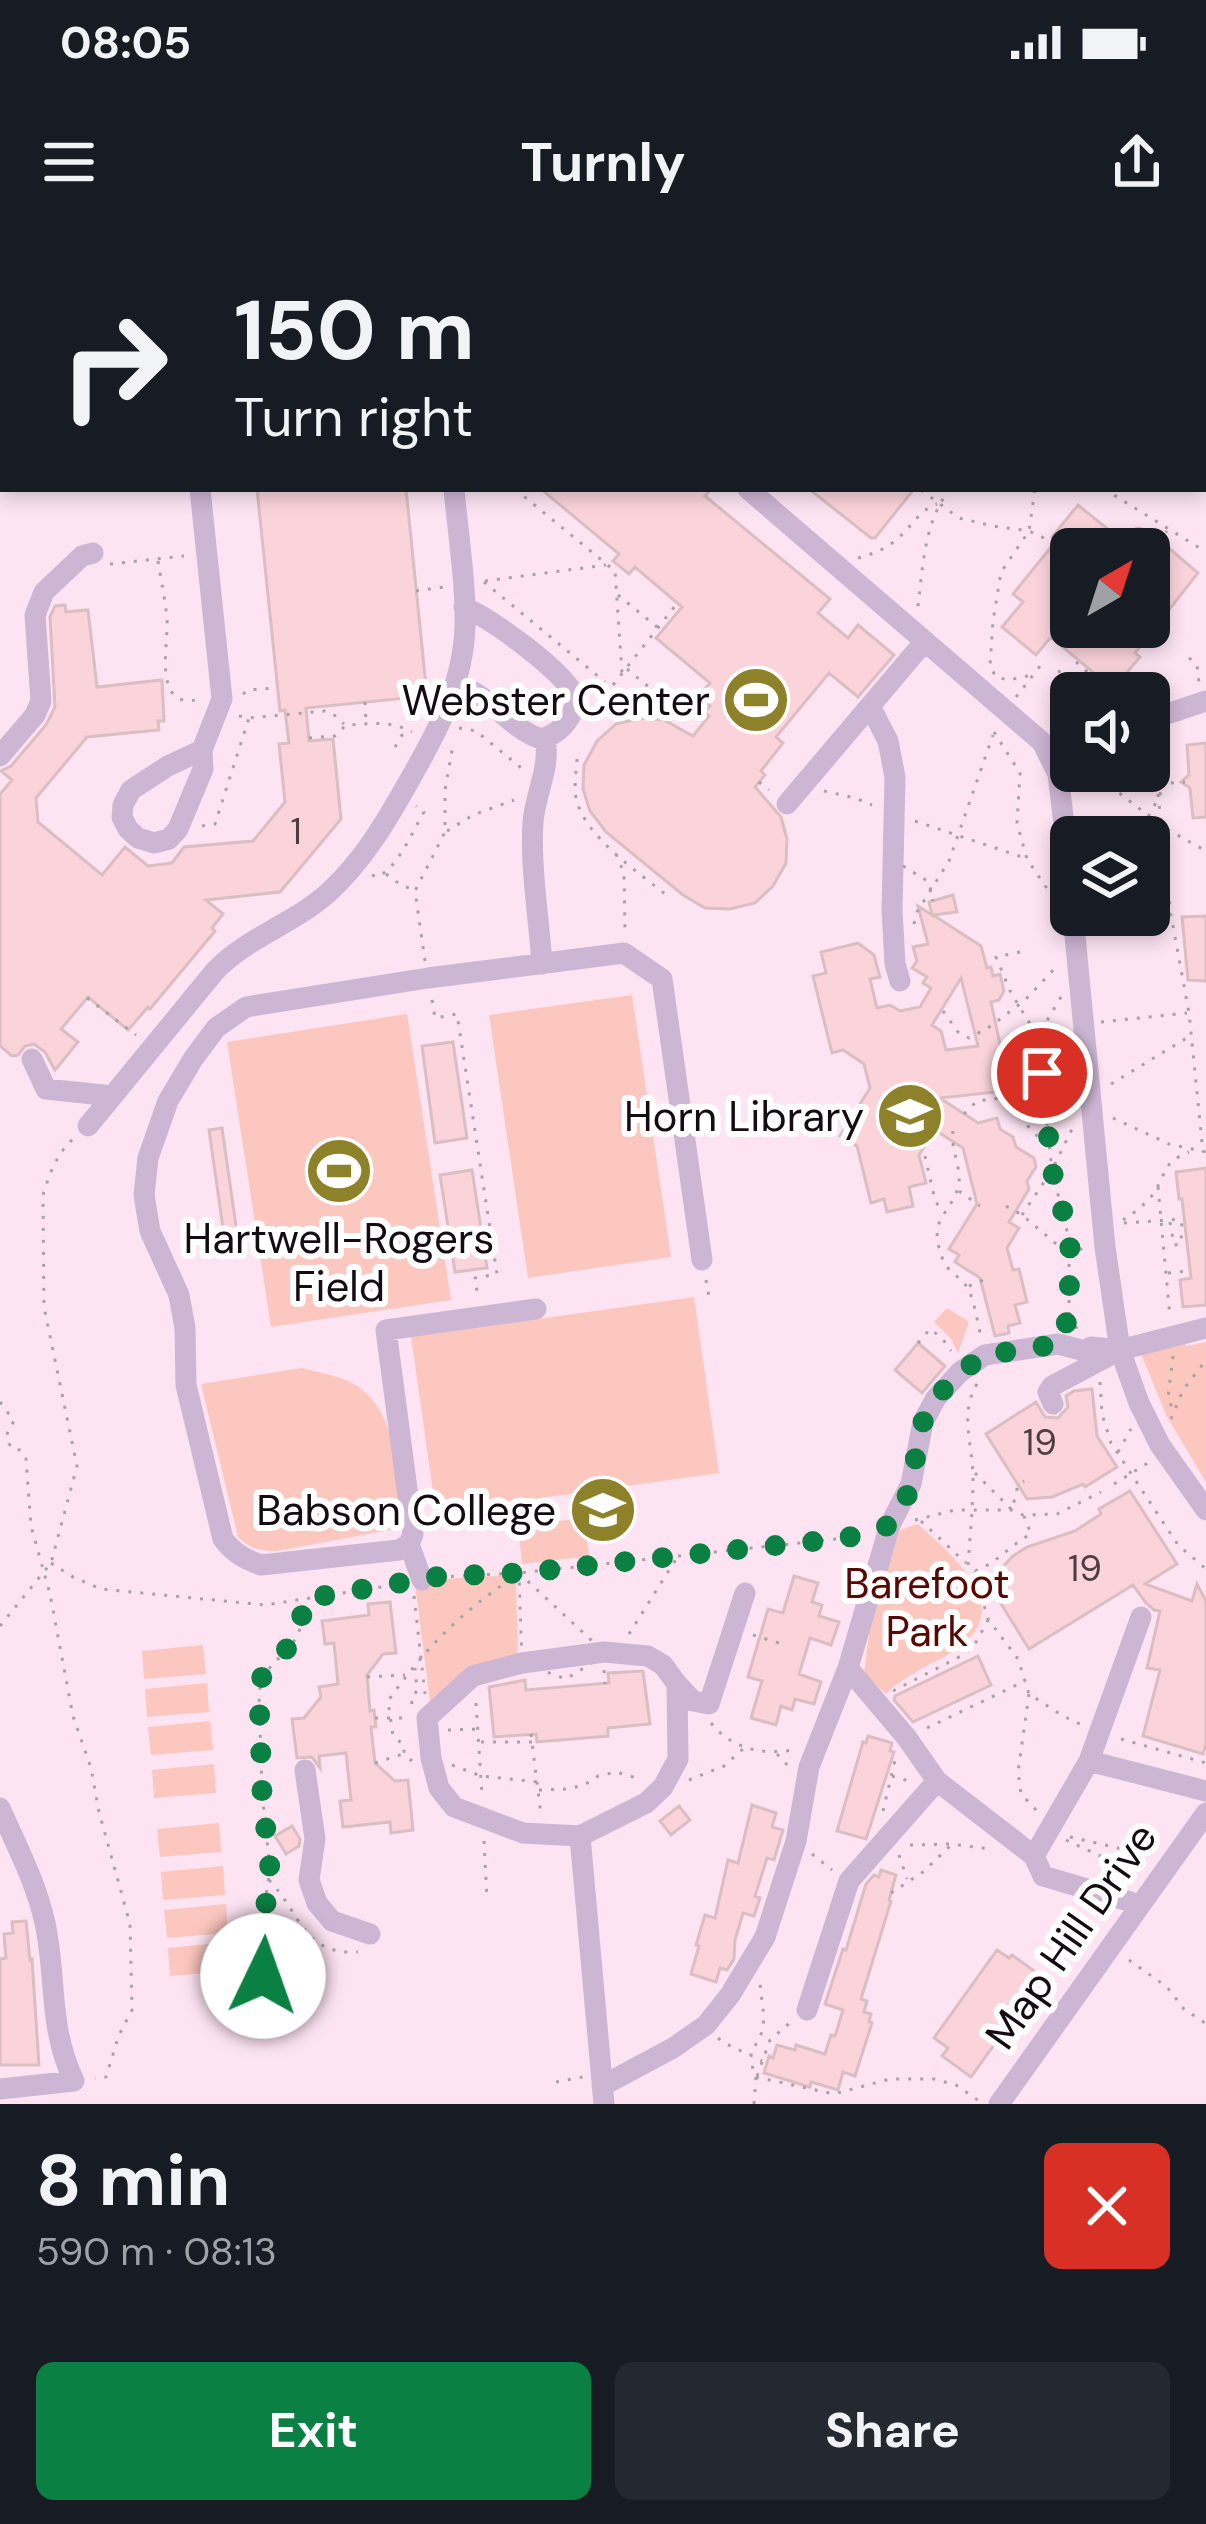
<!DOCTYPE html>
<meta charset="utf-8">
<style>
body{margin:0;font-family:"DM Sans",sans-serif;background:#242831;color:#f1f3f6;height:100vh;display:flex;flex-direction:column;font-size:45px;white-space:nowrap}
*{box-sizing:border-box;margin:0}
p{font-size:39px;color:#9ea1a6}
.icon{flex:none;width:66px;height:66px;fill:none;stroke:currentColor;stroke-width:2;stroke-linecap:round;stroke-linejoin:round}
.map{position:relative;height:1864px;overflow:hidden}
.details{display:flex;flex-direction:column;background:#171b24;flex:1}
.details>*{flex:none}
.banner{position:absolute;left:0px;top:0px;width:1206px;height:252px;box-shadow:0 6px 18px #0003;background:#171b24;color:#f1f3f6;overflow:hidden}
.needle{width:78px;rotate:39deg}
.buttons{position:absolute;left:1050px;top:288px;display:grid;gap:24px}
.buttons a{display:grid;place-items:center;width:120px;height:120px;border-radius:18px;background:#171b24;box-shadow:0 6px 18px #0003;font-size:60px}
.pin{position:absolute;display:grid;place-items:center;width:102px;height:102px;color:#fff;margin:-51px;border:6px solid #fff;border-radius:50%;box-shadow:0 3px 12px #0007}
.me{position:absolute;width:132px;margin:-66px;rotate:3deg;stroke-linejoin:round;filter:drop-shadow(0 0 9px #0008)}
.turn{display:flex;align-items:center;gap:42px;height:252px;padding:0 36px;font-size:54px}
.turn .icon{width:156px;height:156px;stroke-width:2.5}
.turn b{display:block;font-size:84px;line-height:102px}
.round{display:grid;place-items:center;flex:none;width:126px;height:126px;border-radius:18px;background:#242831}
.headline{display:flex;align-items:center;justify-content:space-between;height:204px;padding:0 36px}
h1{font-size:72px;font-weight:700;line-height:90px}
.cta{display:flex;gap:24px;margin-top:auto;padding:24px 36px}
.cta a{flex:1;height:138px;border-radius:18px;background:#0b8043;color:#fff;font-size:48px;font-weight:700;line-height:138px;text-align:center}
.cta a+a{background:#242831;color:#f1f3f6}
.status{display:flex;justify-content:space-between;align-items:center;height:84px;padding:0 60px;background:#171b24;direction:ltr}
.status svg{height:33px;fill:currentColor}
header{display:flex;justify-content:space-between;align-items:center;height:156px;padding:0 36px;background:#171b24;font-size:54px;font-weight:700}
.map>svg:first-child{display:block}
.built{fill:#fee4f3;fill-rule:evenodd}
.green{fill:#fcc7be}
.building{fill:#fbd4db;stroke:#dabec2;stroke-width:3;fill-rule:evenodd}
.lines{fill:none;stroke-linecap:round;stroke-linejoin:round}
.path{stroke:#a8a2a5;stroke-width:3;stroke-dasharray:3 9;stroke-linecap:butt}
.minor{stroke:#cdb5d4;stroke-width:21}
.major{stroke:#a67ab2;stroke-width:27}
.path-bridge{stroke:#a8a2a5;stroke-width:3;stroke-dasharray:3 9;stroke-linecap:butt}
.route{stroke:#0b8043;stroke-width:21;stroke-dasharray:0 37.8}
.labels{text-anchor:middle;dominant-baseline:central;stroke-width:12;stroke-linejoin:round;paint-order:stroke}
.number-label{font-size:36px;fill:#4e3e44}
.poi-label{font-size:42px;fill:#140c11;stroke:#fff;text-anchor:end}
.park-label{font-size:42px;fill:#580702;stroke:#fff}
.street-label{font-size:42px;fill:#140c11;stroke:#fff}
</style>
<div class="status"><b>08:05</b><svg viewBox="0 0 49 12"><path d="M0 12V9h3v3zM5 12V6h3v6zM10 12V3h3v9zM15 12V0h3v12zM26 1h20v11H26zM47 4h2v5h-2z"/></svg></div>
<header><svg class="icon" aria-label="menu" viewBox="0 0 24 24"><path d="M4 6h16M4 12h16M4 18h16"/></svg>Turnly<svg class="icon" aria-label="share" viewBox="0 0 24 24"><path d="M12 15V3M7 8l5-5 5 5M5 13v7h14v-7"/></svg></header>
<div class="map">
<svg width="1206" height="1864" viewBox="0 0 1206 1864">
<rect width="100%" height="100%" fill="#fdf8fb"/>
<path class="built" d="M0,0H914L918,3H3V249H1203V239L1206,241V1864H0ZM1071,309H1149V387H1071ZM1071,453H1149V531H1071ZM1071,597H1149V675H1071Z"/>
<path class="green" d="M632,755L671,1017L528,1038L489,775Z
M407,774L451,1060L271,1087L227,802Z
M694,1057L719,1233L436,1273L411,1097Z
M947,1068L969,1082L958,1113L951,1099L934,1082Z
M1184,1102L1187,1106L1206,1102V1242L1167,1177L1141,1114Z
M302,1128C317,1132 334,1135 348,1141C398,1163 400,1241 406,1287L277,1311C261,1311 249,1309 238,1297L201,1144Z
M584,1278L589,1316L522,1324L518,1286Z
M918,1284C957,1320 1021,1372 949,1414C927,1427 905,1435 886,1454L864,1434L871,1378L900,1290Z
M511,1335L516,1340L518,1419L431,1469L415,1344L444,1339Z
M203,1405L206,1434L144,1439L142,1411Z
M207,1443L209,1472L147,1477L145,1449Z
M210,1481L213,1510L151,1515L148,1487Z
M214,1524L216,1553L154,1558L152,1530Z
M219,1583L221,1612L160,1617L157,1589Z
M223,1626L225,1655L163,1660L161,1632Z
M226,1664L228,1693L167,1698L164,1670Z
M229,1702L232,1731L170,1736L168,1708Z"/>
<path class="building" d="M257,249H406L427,456L306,468L309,501L333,499L341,579L280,652L206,660L223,674L212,688L215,691L150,769L148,767L128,790L88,757L61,789L78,802L55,830L45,812L34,804L25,806L18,815L12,816L0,806V554L12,540L1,531L11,526L46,485L55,467L50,377L55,366L65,365L66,372L88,370L97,447L162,440L164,481H158L159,490L87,497L36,558L38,582L102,635L125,607L148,626L172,623L184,607L253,601L285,562L279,504L289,503L285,470L280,471Z
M541,249H711L705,256L830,359L818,373L848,398L858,385L894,415L858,457L829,433L776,497L783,503L761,531L765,535L755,547L781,577L787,599L786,623L773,646L755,663L730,669L705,668L683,655L606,592L590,571L583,549L584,525L597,501L616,484L640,478L664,480L693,496L709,476L704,472L710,466L704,461L709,455L704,450L710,443L656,398L682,367L635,327L629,334L613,321L619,314Z
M809,249H914L875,298H871Z
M1078,265L1120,299L1126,292L1138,288L1149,291L1198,333L1135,413L1140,417L1113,449L1051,397L1036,415L1002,387L1023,362L1013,354L1056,301L1052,297ZM1071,309H1149V387H1071Z
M1206,503V577L1193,578L1190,548L1181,542L1189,535L1187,505Z
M953,655L957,672L933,675L981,706L987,728L991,727L993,736L1000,734L1004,751L999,760L991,762L1000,804L1027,801L1029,818L1038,817L1040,831L1031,832L1033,848L940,858L978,883L997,878L1000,889L1013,897L1016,907L1034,918L1036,927L1027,941L1029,949L1009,982L1019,988L1007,1008L1013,1030L1019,1029L1027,1062L1015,1065L1020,1083L1008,1086L1009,1093L995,1096L980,1038L955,1022L959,1015L949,1009L977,964L963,908L935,890L919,915L926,943L909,947L913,966L887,972L884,959L871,963L857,906L840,896L870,848L864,824L843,810L832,813L813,736L826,733L821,712L858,703L874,715L880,737L870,739L877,768L890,765L900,771L920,767L931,748L923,743L927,737L912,728L917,721L913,707L928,704L918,666L932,675L929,662ZM961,738L978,806L946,810L941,791L932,785Z
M1206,676V741L1188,740L1182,677Z
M453,802L467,898L435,903L422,806Z
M222,888L240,1014L227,1016L209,890Z
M1206,928V1065L1183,1067L1180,1040L1191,1038L1182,959H1179L1176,932Z
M472,930L487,1028L455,1032L440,935Z
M918,1103L945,1126L922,1153L895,1130Z
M1092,1149L1097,1196L1117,1227L1085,1247L1083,1244L1052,1257L1027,1259L986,1194L1036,1162L1045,1177L1058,1178L1068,1167L1066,1156L1074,1151Z
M1130,1251L1177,1324L1145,1344L1192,1361L1197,1344L1206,1361V1504L1203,1514L1143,1496L1160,1430L1147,1428L1160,1371L1154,1370L1146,1363L1133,1345L1029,1409L998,1359L1009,1352L997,1333L1013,1316L1027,1307L1075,1291L1101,1274L1099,1269Z
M794,1336L818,1343L812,1362L822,1365L819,1376L839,1382L831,1405L810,1398L801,1428L799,1434L821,1442L814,1464L795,1459L792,1470L781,1466L776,1485L751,1478L762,1441L748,1437L768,1369L783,1373Z
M390,1362L396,1413L383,1414L367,1435L370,1471L374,1470L376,1487H371L375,1523L395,1541L408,1540L413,1590L391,1593L390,1582L343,1587L340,1561L351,1560L346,1513L319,1516L320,1528L312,1517L297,1518L292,1479L304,1478L321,1457L319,1447L338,1444L334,1403L325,1404L322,1381L369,1375L368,1364Z
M978,1416L991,1445L913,1482L894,1460L895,1456Z
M643,1431L650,1484L608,1488V1496L537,1502L536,1494L494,1497L489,1447L525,1440L526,1450L609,1443L608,1433Z
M868,1496L892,1503L890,1511L894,1512L866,1599L837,1591L863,1502L866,1503Z
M752,1565L776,1573L772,1587L783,1590L774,1620L767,1618L755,1656L760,1658L754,1676L743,1673L735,1700L734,1719L727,1730L720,1728L716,1742L691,1734L699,1706L696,1705L705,1675L715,1678L728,1620L738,1623Z
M679,1566L690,1580L671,1595L660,1581Z
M292,1586L300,1599L299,1606L286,1614L275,1596Z
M881,1630L896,1635L889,1660L891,1661L861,1759L867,1761L864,1772L871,1774L869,1782L872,1783L855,1836L843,1832L838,1850L811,1842L810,1847L764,1833L769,1816L773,1818L777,1805L795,1810L796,1805L825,1814L831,1795L835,1796L843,1770L825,1764L843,1709L846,1710L866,1644L874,1635L879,1637Z
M26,1681L30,1720L32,1719L39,1825H0V1719L6,1718L4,1694L13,1693L12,1682Z
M997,1710L1009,1718L1012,1715L1037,1733L1025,1749L1031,1753L971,1837L942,1816L948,1808L934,1798Z"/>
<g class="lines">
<path class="path" d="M478,0L480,3
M250,3L252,0
M491,3L494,0
M0,118L3,111
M515,249L615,331L622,433
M1104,249L1206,312
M921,250L959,278L993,286L1029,291L1042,297L1065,315
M1159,302L1167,291
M858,318C873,314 886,309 897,299C912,287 919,270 937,264
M158,321C161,340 165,359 167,378C169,403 151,472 200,459
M110,324L184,316
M485,341L606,325
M484,342L605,442
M416,351L444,347
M618,355L657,387
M918,366C923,327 924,281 950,249
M1189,418L1197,425L1199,443
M1076,422L1111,453
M627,429L667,462
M1059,430L1066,485L1070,495
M1028,436L1008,440L996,437L990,426L993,381L1001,332L1029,291L1035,249
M613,445L675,366
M243,454L248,450L277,448
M1016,457L1041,425
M365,462L366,482
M239,476L249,478L325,471L332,473L344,484
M459,488L476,491L525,531
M1057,488L1071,497
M994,492L1020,533L1017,583L1027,619L1056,662
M309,498L335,496L346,485C370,484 390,480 412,492
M395,507L405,490
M577,519C576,532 574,546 576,558C585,598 640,633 670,658
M1149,521L1161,511
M1091,531L1163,587L1206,611
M759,542L769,550
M1111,547L1185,542
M824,551L855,558L872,565
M1158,554L1171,675L1189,773L1203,912
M915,581L1025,618
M202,586L215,584L249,478
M447,591L473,575L514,560
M1136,597C1146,580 1170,544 1167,525C1166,515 1159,507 1153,499
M616,614L624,633L625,693
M386,634L401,645L414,650
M372,635L377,637C398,628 412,592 424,572L416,566
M1149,660L1170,674
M914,684L917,672L949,621L993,495
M1020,712L996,717L1011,753L1037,795
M425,721L415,651L445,592V550L453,505
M1061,757L1039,794L1038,803L1052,930L1069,999V1076L1065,1085
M87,758L136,795
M432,760L435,778L457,774L497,1034L475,1038L478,1057
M943,771L958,792L969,798L991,786L1025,760L1059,724
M1101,782L1187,773
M1041,812L1068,810
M1044,833L1070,830
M1111,844L1190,796
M1003,859L1049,909
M964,874L977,861L1040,853
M1113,878L1169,904L1206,912
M953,891C950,909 963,930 958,948C948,978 927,978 943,1020C948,1033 963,1038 968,1049C975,1062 977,1082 981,1096
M925,916L934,956L941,973
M1158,947L1170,1077
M959,951L980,966
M1006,966L1022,975L1067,1013
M1022,975L1052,930L1073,887
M1123,980C1135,972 1148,963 1155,951C1168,930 1162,923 1189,912
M1170,982L1174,1005L1181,1004L1182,979
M1124,983L1184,979
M1071,1000L1086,1014
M1168,1033L1189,1031
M706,1040L709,1057
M969,1046L988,1038
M1069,1076L1078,1090
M918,1103L930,1089L942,1098L951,1111
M1173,1116L1168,1157L1173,1171
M1100,1142L1102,1174L1111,1203L1178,1305L1206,1329
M977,1144C959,1173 973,1206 973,1238C973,1267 970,1296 968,1325L974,1332L988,1379L1018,1419L1029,1454L1063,1476L1084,1486
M0,1162L14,1181C6,1194 3,1198 14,1210H20L26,1219L31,1286L50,1354L73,1476L91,1528L99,1572L130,1684L132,1770L119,1795L106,1837L95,1838
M1171,1179L1183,1150L1206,1120
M1118,1212L1131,1189
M975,1233L1012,1270L1018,1245L1024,1241
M1114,1244L1151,1221
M915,1280L955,1270H1012L1023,1275L1057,1274L1101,1252
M921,1281L966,1323
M51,1323L73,1337L101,1349L265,1365L400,1344
M975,1331C997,1323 1010,1305 1031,1294L1024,1276
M519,1333L604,1412L603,1416L566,1439L522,1423Z
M439,1337L519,1333L846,1298L865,1292
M414,1356L425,1454
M0,1386L51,1323L77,1226L44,1067L43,955C49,935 57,913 73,899
M629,1394L678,1316
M753,1395L782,1404
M604,1430L605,1444
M367,1437L405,1435
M893,1451L963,1415L974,1406L988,1380
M1029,1454L1018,1532L1021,1554L1037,1571
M476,1463L482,1555
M412,1464L411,1458L417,1451L415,1428
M375,1478H406
M711,1483C732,1509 761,1515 793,1510
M927,1488L1025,1441
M448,1490L479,1489
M531,1494L541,1575
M1121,1499L1206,1523
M481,1502H532
M777,1514L791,1529
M412,1521L404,1514V1505L393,1496L388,1461C428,1405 458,1375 515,1336
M375,1523L403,1514
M452,1525L481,1536L538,1542
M892,1536L912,1542
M689,1540L724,1526L745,1507
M539,1550L569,1549L586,1544L598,1536L616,1532L640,1539
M883,1571L896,1516
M1070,1597L1149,1615
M1066,1600L1139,1634
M484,1601L487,1659
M910,1605L951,1604L990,1609
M812,1614L832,1630
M899,1615L907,1639
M269,1640C301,1673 302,1715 358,1712
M891,1653L923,1632L950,1606
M1129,1720L1167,1747L1184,1769L1205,1783
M253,1739L263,1736L270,1725L271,1711L266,1682V1656L270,1629L262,1552L259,1454L262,1436L293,1403L300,1389L304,1360
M718,1798C732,1809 747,1812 762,1821
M757,1836L770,1800L793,1780
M756,1837L834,1854L890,1839H934L956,1845L979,1861
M556,1842L583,1837
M754,1864L756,1837L753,1831L751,1814L762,1792L764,1778L760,1744"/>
<path class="minor" d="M75,0L77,3
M1153,0L1154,3
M531,3L533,0
M582,3L584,0
M885,3L888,0
M200,249L222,459L202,510L203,529L178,589L169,599L154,603L138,598L128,589L122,577L123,565L131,550L168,526L202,510
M748,249L1042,502L1058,534L1071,644
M456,445C490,453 508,488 541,499C560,494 571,480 577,460C566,432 493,380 464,367
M870,466L888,501L895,537L892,670L895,724L900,741
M1149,480L1206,461
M0,516L35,475L41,461L35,375L44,352L82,316L93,313
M787,564L925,401
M1073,675L1105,1007L1120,1110L1139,1163L1160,1205L1206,1270
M542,724C539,678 530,627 533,582C535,554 551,527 545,499
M32,819L46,849L112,856
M88,886L215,731C248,697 293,684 328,653C363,621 386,582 409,541C437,492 463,445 465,387C466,342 458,294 454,249
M536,1069L386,1090L413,1294L409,1304L399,1310L261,1325C244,1319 234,1313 223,1299L186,1145L185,1088L179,1055L150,991L144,955L148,918L168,861L193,819L216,788L246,767L428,738L624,713L662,739L702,1020
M1053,1164L1048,1152L1052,1146L1120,1110L1206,1088
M409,1304L422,1340
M604,1412L648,1416L663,1425L677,1444L678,1519L663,1547L646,1563L580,1596L523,1593L454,1567L439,1548L431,1518L427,1478L473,1436L522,1423Z
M848,1428L907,1498L937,1541L1034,1616L1043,1636L1128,1661L1139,1667
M677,1444L693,1461L709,1464L745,1353
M1089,1521L1206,1551
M305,1530L315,1599L309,1640L317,1663L332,1681L370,1694
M0,1568C16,1605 36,1642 45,1683C57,1740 48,1786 74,1841L0,1849
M580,1596L604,1864
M1034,1616L1089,1521L1141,1377
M807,1770L849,1641L937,1541
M602,1846L673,1808L706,1785L730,1755L765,1697L796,1601L809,1527L848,1428L890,1285L911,1244L923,1182L936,1158L960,1132L985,1115L1058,1104L1085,1111L1091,1107L1120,1110
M999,1864L1206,1573"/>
<path class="major" d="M942,0L946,3
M1203,215L1206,218"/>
<path class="path-bridge" d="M903,626L929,642L933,661"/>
</g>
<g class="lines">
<path class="route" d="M263,1736L270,1725L272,1711L266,1682V1656L270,1629L262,1552L259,1454L262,1436L292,1403L300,1389L304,1359L441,1336L519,1333L846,1298L890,1285L908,1254L923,1182L936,1158L960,1132L986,1115L1058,1104L1069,1076L1070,999L1052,930L1042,833"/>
</g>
<defs>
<g id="stadium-disc" transform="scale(3.45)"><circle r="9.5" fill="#8d8129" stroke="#fff"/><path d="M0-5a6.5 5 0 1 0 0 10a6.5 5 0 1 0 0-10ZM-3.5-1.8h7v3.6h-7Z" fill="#fff"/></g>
<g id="university-disc" transform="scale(3.45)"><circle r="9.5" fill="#8d8129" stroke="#fff"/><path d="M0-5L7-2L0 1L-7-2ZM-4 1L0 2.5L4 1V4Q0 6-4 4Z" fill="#fff"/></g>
</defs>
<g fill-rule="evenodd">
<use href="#stadium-disc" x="756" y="460"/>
<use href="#university-disc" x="910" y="876"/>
<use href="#stadium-disc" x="339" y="931"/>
<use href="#university-disc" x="603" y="1270"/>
</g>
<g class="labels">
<g class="number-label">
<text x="296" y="591">1</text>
<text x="1040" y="1202">19</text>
<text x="1085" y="1328">19</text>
</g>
<g class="poi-label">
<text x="710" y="460">Webster Center</text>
<text x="864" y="876">Horn Library</text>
<text x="339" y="998" text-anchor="middle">Hartwell-Rogers<tspan x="339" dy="48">Field</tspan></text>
<text x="556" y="1270">Babson College</text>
</g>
<g class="park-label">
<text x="927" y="1343">Barefoot<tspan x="927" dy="48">Park</tspan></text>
</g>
<g class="street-label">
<text transform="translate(1071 1696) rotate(-55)">Map Hill Drive</text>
</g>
</g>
</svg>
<div class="buttons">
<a><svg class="needle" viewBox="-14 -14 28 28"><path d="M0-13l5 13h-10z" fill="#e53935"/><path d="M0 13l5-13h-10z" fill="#9ea1a6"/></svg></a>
<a><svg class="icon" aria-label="sound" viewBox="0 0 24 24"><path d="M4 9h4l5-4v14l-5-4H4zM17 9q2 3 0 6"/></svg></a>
<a><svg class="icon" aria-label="layers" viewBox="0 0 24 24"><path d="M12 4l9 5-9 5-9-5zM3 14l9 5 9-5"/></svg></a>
</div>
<div class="pin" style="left:1042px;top:833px;background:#d93025"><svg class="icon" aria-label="arrive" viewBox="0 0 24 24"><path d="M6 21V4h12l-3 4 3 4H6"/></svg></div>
<svg class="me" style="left:263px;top:1736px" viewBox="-20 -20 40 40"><circle r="19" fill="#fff"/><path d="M0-13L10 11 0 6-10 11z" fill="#0b8043"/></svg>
<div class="banner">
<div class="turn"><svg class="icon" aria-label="right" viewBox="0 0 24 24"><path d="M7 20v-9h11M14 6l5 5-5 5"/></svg><div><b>150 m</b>Turn right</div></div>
</div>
</div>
<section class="details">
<div class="headline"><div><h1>8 min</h1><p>590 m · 08:13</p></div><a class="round" style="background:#d93025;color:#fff"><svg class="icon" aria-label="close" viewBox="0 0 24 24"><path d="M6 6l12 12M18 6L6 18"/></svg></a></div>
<div class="cta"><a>Exit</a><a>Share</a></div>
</section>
